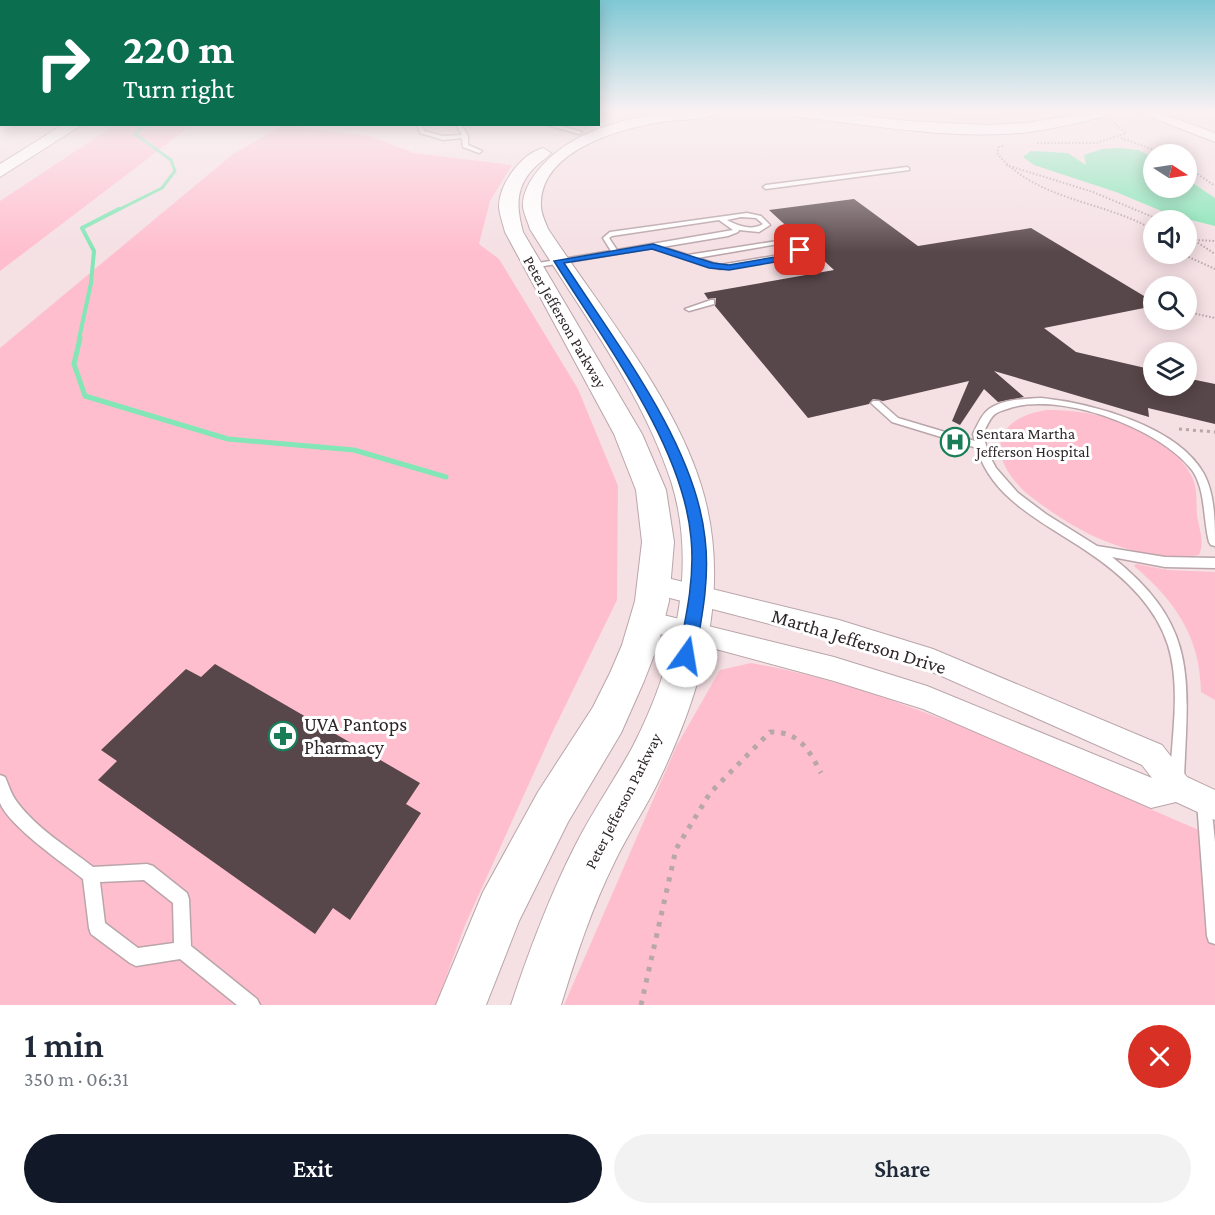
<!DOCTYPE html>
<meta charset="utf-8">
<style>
body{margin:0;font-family:"Crimson Pro",serif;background:#f2f2f3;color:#1f2937;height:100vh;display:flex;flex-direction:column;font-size:22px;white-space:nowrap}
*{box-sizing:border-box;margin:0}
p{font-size:20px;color:#747a83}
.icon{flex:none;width:33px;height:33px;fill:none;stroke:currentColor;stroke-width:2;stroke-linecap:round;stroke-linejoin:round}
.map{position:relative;height:1005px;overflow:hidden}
.details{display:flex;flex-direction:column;background:#fff;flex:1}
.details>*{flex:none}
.top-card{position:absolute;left:0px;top:0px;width:600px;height:126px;box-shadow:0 3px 15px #0003;background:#0b6e4f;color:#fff;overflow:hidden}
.needle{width:39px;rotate:102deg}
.fabs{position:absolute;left:1143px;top:144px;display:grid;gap:12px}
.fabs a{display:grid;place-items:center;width:54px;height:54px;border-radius:50%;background:#fff;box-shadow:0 3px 15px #0003;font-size:30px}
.pin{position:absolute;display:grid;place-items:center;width:51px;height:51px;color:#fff;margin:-26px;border-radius:12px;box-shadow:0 3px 9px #0006}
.me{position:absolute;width:66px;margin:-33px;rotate:13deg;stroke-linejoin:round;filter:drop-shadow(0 0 4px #0008)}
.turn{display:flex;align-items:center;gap:21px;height:126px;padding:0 24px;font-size:27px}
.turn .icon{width:78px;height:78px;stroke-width:2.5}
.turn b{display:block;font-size:42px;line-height:51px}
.round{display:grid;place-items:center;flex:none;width:63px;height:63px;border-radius:32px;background:#f2f2f3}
.overview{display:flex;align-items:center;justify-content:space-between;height:102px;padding:0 24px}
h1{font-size:36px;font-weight:600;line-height:45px}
.button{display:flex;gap:12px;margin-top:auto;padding:12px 24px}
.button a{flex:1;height:69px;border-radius:36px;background:#111827;color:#fff;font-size:24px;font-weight:600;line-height:69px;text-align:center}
.button a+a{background:#f2f2f3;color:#1f2937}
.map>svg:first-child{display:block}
.green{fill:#ffbece}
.water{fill:#82e6b6}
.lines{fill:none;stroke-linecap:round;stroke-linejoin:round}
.stream-far2{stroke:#82e6b6;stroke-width:3}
.stream-far1{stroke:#82e6b6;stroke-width:4}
.stream{stroke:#82e6b6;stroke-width:5}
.building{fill:#57464a}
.lane-casing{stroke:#b9a5aa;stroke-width:3}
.street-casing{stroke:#b9a5aa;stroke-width:2}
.secondary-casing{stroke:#b9a5aa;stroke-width:2}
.highway-casing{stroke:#b9a5aa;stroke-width:2}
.path-far2{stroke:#b8a7aa;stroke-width:2;stroke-dasharray:1.5 2;stroke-linecap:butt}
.path-far1{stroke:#b8a7aa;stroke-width:3;stroke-dasharray:3 4;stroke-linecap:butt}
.path{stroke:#b8a7aa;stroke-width:5;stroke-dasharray:4.5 7;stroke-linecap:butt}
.lane{fill:#fff;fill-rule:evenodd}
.street{fill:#fff;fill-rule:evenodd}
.secondary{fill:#fff;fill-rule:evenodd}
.highway{fill:#fff;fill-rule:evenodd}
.route{fill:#1a73e8;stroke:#114b97;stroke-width:1.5}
.labels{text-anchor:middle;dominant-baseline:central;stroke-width:6;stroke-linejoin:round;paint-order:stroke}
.street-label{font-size:16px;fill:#2f2729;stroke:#fff}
.poi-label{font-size:16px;fill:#2f2729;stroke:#fff;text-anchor:start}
.near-street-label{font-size:20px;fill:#2f2729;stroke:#fff}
.near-poi-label{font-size:20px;fill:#2f2729;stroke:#fff;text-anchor:start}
</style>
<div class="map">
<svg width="1215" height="1005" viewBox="0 0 1215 1005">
<rect width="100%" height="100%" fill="#f5e0e4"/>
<path class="green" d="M875,112H1049C995,127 930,118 875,112Z
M115,125H192L0,271V201Z
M284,125L373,137L414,153L512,165L490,201L479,244L499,259L578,389L618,486L617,600L552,733L465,925L436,1005H0V348L233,154Z
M1046,410C1095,409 1166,427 1191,475C1198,488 1196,501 1197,515C1199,529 1205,542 1199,555C1167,561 1135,553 1105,541C1079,531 1052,513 1030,496C989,462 987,420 1046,410Z
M1136,564L1168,570L1215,572V700L1201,692C1200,636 1175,601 1134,566Z
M751,663C914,692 1064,774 1215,837V1005H564L676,747L720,670Z"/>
<path class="water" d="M1119,148L1138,150L1153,157L1154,188H1186L1187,179L1215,198V226L1171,215L1116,192L1034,165L1023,157L1031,151L1068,153L1086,165L1084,155L1102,149Z"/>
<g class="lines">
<path class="stream-far2" d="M116,211L162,188L175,171L171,160L135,134L147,124"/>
<path class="stream-far1" d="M79,339L91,283L94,251L82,228L119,209"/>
<path class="stream" d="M80,338L74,364L85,396L228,439L354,450L446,477"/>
</g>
<path class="building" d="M854,199L918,246L1031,228L1154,302V306L1044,328L1076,352L1154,370V386H1186V378L1215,384V424L1148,408L1149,417L994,371L1024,397L998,402L984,389L960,425L952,421L969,381L883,401L873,399L869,404L808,418L715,306L716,298L708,299L704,293L834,270L769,210Z
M215,664L420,783L406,804L421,813L350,920L333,908L315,934L98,780L117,761L101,750L186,669L201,677Z"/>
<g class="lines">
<g class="lane-casing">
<path id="lane" d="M417,124H422L424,131L443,136L462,135L456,124H461L468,136V145L482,151L479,153L463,147L462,138L443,140L420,133Z
M543,124H553L582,132L579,134Z
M907,167L909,168V170L766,189L763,187L766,185Z
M747,213L761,216L770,225L759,232L739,230L738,232L728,236L662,247L688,255L790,239L802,249V255L720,269L653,248L532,268L528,266L532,264L611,251L603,238L610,232ZM741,217L756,218L763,224C752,231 738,226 727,220ZM719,220L733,230L617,250L609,238L612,236ZM784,243H788L797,252L720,265L697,258Z
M711,300H714V304L689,311L685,309Z
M1041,398C1091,403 1178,426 1204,474C1215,495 1215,522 1215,546L1211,545L1209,542C1203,520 1206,490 1192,470C1160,428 1058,390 1007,409C1003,410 998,412 995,414C989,419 986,428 983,434L988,453L996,468L1018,493L1046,514L1097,546L1165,557L1215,558V568L1165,567L1112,557C1199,626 1188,678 1184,778L1182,783L1177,785L1172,783L1170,778C1172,735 1181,687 1168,645C1155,604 1120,573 1085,550C1045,523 991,499 977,448L892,422L871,403L873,401H879L898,418L975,441L973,434C977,426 981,415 989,409C1004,399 1024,399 1041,398Z
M0,775L5,777C9,786 11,794 17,802C37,829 68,847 93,867L147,864L153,866L187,893L189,899L191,946L257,999L260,1005H237L180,959L136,966L130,963L91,934L89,928L83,879C63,863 9,826 0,803C0,795 0,783 0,775ZM144,880L173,903L174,943L138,948L105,923L100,882Z
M1204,795L1209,797L1211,802L1215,842V944L1209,942L1207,936L1197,802L1199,797Z"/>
</g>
<g class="street-casing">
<path id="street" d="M655,575L839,620L933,649L1162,745L1187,777L1215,790V820L1176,802L1151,808L923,709L834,681L638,628L635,621L638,614L647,611L834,657L927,686L1152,778L1142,765L928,670L839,642L647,592L643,585L647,578Z"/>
</g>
<g class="secondary-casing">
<path id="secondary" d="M675,112H717C708,121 681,119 668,121C625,127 543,148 541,202C540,212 545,221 548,229C599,306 674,397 701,485C732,585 704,686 660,778C647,806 629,832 615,861C592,907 576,956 561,1005H511C529,951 549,897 575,846C592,812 614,781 632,748C673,669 699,569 671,481C641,390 580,310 530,229C528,222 524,214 523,207C522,195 529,182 536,173C568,131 624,118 675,112Z
M783,112H827L908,121L987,125L1027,123L1091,112H1112L1110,115C1083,122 1056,128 1029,132C950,141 868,124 790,116Z
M1138,112H1157L1215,133V142Z
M543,148L551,153C547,158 541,161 536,166C515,186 516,206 523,232L642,434L666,490L674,542L669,601L658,645L644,681L621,733L568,822L519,921L486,1005H436L483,892L538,792L593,707L610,673L622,645L635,601L642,542L636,490L614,434L505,232C503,224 500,216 499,208C498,185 521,154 543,148Z"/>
</g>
<g class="highway-casing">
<path id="highway" d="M2,116V124H7L0,127Z
M64,124H83L0,177V164Z"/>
</g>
<path class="path-far2" d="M1121,138L1165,154
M1037,143H1097L1126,133L1113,122
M1003,146L999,147L997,153C1036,201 1102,200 1154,230
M1006,165L1093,192L1160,220
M1186,166L1215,186
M1186,235L1215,254
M1195,240L1215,241
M1182,254L1215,269
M1192,313L1215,318"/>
<path class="path-far1" d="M1179,429L1215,432"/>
<path class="path" d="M641,1005L676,849L710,793L770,732C799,731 809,750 821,773"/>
<use href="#lane" class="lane"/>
<use href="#street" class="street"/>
<use href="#secondary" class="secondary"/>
<use href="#highway" class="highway"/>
</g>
<linearGradient id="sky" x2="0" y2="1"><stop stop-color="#7fc8d4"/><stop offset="0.44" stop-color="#faf1f3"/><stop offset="1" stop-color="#faf1f3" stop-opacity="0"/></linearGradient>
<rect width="1215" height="252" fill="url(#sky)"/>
<path class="route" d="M653,244L713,263L729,265L793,254L800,247L804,250V254L799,258L729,270L709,268L652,249L564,263C615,342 695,444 705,538C710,578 702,617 695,656L692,661L686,663L681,661L678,656C686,617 695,578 691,538C683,445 603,340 554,261Z"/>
<defs>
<g id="hospital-ring" transform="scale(1.5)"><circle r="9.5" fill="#fff" stroke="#197e57" stroke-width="1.5"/><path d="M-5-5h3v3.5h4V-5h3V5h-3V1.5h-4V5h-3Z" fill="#197e57"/></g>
<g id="pharmacy-ring" transform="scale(1.5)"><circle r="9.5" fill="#fff" stroke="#197e57" stroke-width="1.5"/><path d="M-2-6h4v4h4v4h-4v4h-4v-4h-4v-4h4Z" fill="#197e57"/></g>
</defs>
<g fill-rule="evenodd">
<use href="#hospital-ring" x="955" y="442"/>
<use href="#pharmacy-ring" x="283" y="736"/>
</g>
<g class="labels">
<g class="street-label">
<text transform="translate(565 322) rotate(60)">Peter Jefferson Parkway</text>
<text transform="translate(623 801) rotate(-63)">Peter Jefferson Parkway</text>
</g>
<g class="poi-label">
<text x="976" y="433">Sentara Martha<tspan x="976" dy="18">Jefferson Hospital</tspan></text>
</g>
<g class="near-street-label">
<text transform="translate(859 641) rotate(17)">Martha Jefferson Drive</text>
</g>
<g class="near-poi-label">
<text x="304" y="724">UVA Pantops<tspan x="304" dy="23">Pharmacy</tspan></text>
</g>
</g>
</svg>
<div class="fabs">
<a><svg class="needle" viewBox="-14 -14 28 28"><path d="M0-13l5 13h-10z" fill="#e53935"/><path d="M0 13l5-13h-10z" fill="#747a83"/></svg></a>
<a><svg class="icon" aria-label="sound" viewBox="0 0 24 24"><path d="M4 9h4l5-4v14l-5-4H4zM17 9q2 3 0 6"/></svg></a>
<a><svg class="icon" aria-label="search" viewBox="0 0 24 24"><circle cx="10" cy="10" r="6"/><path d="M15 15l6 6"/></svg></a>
<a><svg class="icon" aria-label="layers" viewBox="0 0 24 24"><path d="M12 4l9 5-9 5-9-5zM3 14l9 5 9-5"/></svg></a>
</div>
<div class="pin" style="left:800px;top:250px;background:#d93025"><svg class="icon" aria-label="arrive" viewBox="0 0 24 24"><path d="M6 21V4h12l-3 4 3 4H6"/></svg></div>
<svg class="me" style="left:686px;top:656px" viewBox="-20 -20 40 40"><circle r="19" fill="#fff"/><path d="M0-13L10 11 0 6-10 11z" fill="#1a73e8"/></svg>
<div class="top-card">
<div class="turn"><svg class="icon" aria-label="right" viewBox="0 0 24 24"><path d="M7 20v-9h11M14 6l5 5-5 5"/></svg><div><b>220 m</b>Turn right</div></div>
</div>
</div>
<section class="details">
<div class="overview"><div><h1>1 min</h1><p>350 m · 06:31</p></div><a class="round" style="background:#d93025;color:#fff"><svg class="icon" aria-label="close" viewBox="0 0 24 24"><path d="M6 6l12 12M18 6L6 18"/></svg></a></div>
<div class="button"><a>Exit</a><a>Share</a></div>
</section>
